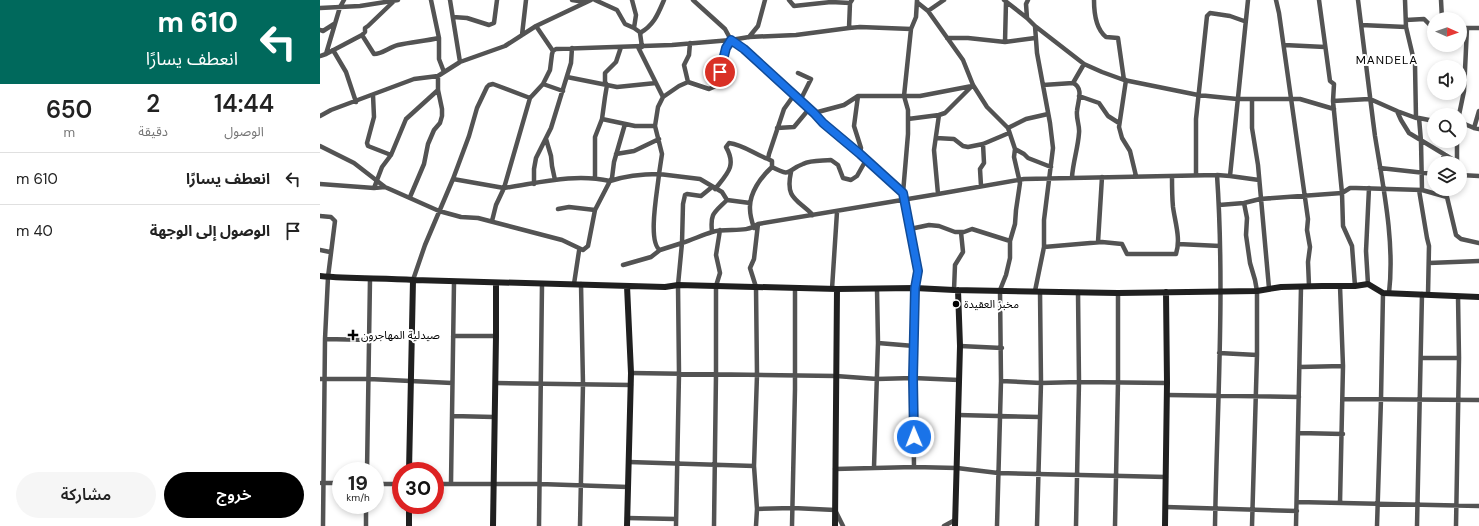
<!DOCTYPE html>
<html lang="ar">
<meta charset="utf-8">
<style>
body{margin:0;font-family:"DM Sans","Noto Sans Arabic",sans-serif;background:#f6f6f6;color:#222;direction:rtl;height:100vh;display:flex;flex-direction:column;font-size:15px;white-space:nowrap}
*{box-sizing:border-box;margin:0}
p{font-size:13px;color:#767676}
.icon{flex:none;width:22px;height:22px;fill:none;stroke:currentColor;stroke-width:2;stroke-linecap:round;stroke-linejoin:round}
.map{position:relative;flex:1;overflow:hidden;direction:ltr}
.sheet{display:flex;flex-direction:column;background:#fff;width:320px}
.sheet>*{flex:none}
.guide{background:#00695c;color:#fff;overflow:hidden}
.needle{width:26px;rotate:92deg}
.controls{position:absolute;left:1107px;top:12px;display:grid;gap:8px}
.controls a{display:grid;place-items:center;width:40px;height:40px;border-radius:50%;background:#fff;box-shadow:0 2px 6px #0003;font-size:20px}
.speed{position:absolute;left:12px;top:462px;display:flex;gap:8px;font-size:20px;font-weight:700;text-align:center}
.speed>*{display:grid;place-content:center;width:52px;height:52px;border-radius:50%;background:#fff;box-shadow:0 2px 6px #0003;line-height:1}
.speed small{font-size:10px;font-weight:400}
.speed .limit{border:6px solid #d22;background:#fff;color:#111}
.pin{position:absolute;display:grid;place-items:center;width:34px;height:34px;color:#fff;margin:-17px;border:2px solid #fff;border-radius:50%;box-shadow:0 1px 4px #0007}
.me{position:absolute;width:44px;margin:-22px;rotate:359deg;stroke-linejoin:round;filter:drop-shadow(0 0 3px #0008)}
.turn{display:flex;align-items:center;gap:14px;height:84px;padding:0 16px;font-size:18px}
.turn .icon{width:52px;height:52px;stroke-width:2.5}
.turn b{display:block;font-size:28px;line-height:34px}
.eta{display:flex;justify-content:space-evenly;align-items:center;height:68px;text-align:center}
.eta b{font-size:24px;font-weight:600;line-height:28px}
.action{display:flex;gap:8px;margin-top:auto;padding:8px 16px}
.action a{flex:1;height:46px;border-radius:24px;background:#000;color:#fff;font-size:16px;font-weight:600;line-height:46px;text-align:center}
.action a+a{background:#f6f6f6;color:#222}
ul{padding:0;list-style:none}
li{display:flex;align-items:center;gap:12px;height:52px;padding:0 16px;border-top:1px solid #e0e0e0}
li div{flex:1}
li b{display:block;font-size:15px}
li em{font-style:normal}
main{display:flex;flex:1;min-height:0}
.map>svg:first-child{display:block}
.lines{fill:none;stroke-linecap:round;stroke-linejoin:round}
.street{stroke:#535353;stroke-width:4.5}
.secondary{stroke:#202020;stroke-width:6}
.route-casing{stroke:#114b97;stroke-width:10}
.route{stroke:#1a73e8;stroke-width:7}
.poi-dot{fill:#000;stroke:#fff;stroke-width:1.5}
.labels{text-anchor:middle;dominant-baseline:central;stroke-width:4;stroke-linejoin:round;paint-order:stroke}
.poi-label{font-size:11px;fill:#000;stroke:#fff;text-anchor:start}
.neighbourhood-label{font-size:12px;letter-spacing:1px;fill:#000;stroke:#fff}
</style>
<main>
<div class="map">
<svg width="1159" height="526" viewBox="0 0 1159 526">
<rect width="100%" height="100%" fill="#fff"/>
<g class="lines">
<path class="street" d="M111,0L119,38V59L124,72
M130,0L140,62
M252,0L265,2
M275,0L297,10L305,24L314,28
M312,0L316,15L314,28L321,33
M373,0L405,29L411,40L423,49L494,113L503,123L540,154L583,193
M469,0L474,6L511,2L530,3
M684,0L707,18L715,26L764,64L782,72L804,80L878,95L917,99H980L1014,109
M774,0C774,12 776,29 786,37L798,38L804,80
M956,0L959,13L988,219L987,230L990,247L988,262L989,286
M999,0L1010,81L1014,84L1013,101L1022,193L1023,226L1032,246L1035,286
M1038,0C1044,46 1049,91 1055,136C1063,186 1075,242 1069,293
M1085,0L1086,27L1095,65L1096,118H1099L1101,141L1102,190
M1121,0L1122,19
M598,3L608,11L643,60L653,85L667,107L688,128L695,149L694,157L700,183L696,210L695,224L690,241V258L686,275L680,290L681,381L677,526
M0,8L40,6L78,0
M608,11L624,0
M133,17L147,18L169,25L174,23L177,0
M707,18L706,4L708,0
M1086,20L1104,19L1110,25H1114
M1041,25L1086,27
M216,26L233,51
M529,28L540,27L591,29
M1140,28H1159
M0,30L3,31L14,24
M42,35L54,54C63,54 69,47 78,45C92,42 105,41 119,38
M202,35L206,0
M429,37L438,26L445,0
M627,38H648L685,42L715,38
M685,42L686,2
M964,45L1005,47
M318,47L343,97
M322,47L320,33C334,25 338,14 344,0
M13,50L26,72L36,102
M6,54L42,35L45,32V28L48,26L73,2
M0,56L6,54L20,7L24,0
M478,73L491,79L480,101
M247,77L297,87L336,83
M806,80L799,127L802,138L810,151L816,176
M368,82L364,65L369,55L370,43
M753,83L764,64
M223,84L243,91
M723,85L753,83C764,88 758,101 757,111C756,119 760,126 759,133C758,148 753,162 752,177
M53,95L54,117L47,143L48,146L71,155
M538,96L534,126L541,148L540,154
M759,96L779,103L788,116L799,123
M932,99V128L938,165L949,288
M1050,99L1077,111L1096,118
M1013,101L1049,99
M1077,111L1081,120L1089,133L1137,162
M494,113L524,105L538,96H600L652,86
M1139,115L1144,91L1147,28
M0,116L11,110L94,79L118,76L140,62L185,46L216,26L271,0
M1099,118L1114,121
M282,119L315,126H335
M588,119L619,115
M1140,122L1154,128L1159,129
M457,128L474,127L489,109
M688,128L706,119L728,114
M1154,128L1159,111
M616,138L634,139L643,146L648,147L663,144L689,133
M226,139L231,156L232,166L235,180
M0,146L34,163L65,187L119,211L141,217L158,218L242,240L263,250
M695,149L704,154L708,158L731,167
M296,154L314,151L339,139
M1122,163L1124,154
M1137,163V141
M452,167C473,178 466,170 483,164C491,160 502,161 511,160L518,165L523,178L531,180L537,176L546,160
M1060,168L1114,174
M471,172C465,199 477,199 493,215
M876,175V119L887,16L890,13L910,16L924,21
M1140,175L1159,176
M910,176L928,0
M275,178V137L282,119L285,97L287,85L285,82V73L296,62L301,47
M133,179L184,188L210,98L223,84L230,70L232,54L233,51L236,49L352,45L411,40L429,37L476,35L529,28L530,3L532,0
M0,184L54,188L65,187
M214,184V169L216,158L231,128L251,63L252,48
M661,186L660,169L664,163L663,144
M392,187L381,196L367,194L365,195L363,204L362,243L340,250C327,242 338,188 339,174L380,179L402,192L407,200L430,203
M54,188L62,167L71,155L86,119L118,90
M395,189C407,174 417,166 406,147L409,143C424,145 434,154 448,159
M1099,190L1107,238L1109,246L1108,295
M618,194L614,150L619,115L625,113L652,86
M90,197L104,164L108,144L114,130L120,123L122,116V109L118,90V76
M924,203L927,218L926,235L930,263L935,280L937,291V355L932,526
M899,205L924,203L940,199L1022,193L1030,188H1036L1102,190L1127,197L1136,235L1141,239L1159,243
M238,209L249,207L275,210
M0,216L11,217L15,221L8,277L5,339L3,526
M172,221L176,205L184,188C219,183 254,173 290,181L292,178L294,162L305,124
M434,228C432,222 430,215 430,209C429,193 441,177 452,167V161L448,159L449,154L464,109L474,95
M590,229L609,225L619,226L635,232H644L652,229L690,241
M392,232C390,213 394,213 407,200
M778,242L782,177
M858,244L900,246
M724,247L782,242L802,244L807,254H856C861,239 855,222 853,207C852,197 852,186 852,176
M0,250L10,252
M1109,263L1159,261
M303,265L331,257L340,250
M93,280L105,245L133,179L149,136L157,108L167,87L169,85L173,84L210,98
M254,284L259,251L261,249L263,250L268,246L275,210L290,181C305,176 323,174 339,174L342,154L335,126L338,107L343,97L359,86L368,82L389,89L396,86L407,48L411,40
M1048,284L1046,251L1049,188
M512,289L517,212
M634,290L635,265L643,252L641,232
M715,291L724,247V220L733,148L730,123L717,53L715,26
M133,336H176
M5,339L50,340
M558,343L594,346
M640,346L682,348
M899,353L937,355
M1101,358H1139
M980,367L1023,366
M311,373L516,376L557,379L593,378L639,380
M0,379H49L132,383
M681,381L721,383L759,382L847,383
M176,383L311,385
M847,395L979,397
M1023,399L1159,400
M638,415L720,417
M132,416L174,417
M979,433L1023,434
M309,462L434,466
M554,467L558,343L557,289
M594,467L593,378L595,288L598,273L585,200L583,193L588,134V110L584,96L591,29L596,17L597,0
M515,469L594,467L637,468L678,473L846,477
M47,471L50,279
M1,483H21
M131,483L134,282
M55,484H81
M115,484H220L308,487
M977,502L1159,506
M1020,503L1023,366L1020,286
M846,507L977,511
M437,509L473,508L515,510L523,526
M307,518L356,519
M46,526V505
M219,526L222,285
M260,526L263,384L261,284
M356,526L359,374L358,285L362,243C372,240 382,235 392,232C407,227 426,234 438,224L618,194L704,179L897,175L910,176L939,180
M394,526L396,374V286L400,273L396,255L400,230
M436,526L437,509L434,466L437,375L436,287L430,268L434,259L438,224
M472,526L475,389V289
M624,526L635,520
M717,526L721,383L720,291
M756,526L759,382L758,292
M795,526L798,382V293
M895,526C897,409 905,292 897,175
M976,526L981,287
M1057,526L1061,399L1063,293
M1097,526L1102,294
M1136,526L1139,358L1138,296"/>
<path class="secondary" d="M0,276C31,279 62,278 94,280C177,283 261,285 345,287L358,285L517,289L595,288L634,290L798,293L937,291L961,287L1002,286H1035L1048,284L1063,293L1159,297
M89,471L93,280
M89,526V505
M173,526L176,336V283
M307,526L311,373L307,286
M515,526L517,289
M635,526L640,346L638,290
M845,526L847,383L846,292"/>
</g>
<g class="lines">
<g class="route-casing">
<path id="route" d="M400,72L406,48L411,40L424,49L494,113L503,123L540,154L583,193L598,271L595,288L593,378L594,437"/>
</g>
<use href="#route" class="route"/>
</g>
<g class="poi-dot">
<circle cx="636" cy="304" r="4"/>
<path d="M31 329h4v4h4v4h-4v4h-4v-4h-4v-4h4z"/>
</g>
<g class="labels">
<g class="poi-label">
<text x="644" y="304">مخبز العقيدة</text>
<text x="41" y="335">صيدلية المهاجرون</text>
</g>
<g class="neighbourhood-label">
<text x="1067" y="60">MANDELA</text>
</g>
</g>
</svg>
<div class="controls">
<a><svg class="needle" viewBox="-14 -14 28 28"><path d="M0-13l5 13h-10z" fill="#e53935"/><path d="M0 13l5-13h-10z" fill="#767676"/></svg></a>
<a><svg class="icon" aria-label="sound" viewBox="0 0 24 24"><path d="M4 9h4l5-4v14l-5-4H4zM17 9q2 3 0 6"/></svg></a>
<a><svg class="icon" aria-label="search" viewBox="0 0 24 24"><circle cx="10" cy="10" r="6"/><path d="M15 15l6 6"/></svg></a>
<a><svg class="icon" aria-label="layers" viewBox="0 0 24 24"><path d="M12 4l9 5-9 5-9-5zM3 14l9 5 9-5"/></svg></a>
</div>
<div class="speed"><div>19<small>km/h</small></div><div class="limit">30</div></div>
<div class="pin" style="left:400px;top:72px;background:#d93025"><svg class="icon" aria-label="arrive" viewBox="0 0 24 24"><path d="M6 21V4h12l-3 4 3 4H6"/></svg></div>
<svg class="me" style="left:594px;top:437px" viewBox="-20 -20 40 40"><circle r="17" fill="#1a73e8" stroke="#fff" stroke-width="3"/><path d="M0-11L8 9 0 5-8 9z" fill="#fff"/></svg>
</div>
<section class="sheet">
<div class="guide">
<div class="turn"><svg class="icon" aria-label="left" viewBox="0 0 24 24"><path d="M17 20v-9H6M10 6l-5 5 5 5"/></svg><div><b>610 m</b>انعطف يسارًا</div></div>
</div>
<div class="eta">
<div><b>14:44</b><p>الوصول</p></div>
<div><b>2</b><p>دقيقة</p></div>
<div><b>650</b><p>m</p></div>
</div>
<ul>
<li><svg class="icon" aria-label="left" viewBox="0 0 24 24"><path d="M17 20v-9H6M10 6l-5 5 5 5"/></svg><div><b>انعطف يسارًا</b></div><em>610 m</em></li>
<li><svg class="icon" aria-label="arrive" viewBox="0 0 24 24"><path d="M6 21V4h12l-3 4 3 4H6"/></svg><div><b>الوصول إلى الوجهة</b></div><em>40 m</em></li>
</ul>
<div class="action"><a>خروج</a><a>مشاركة</a></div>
</section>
</main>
